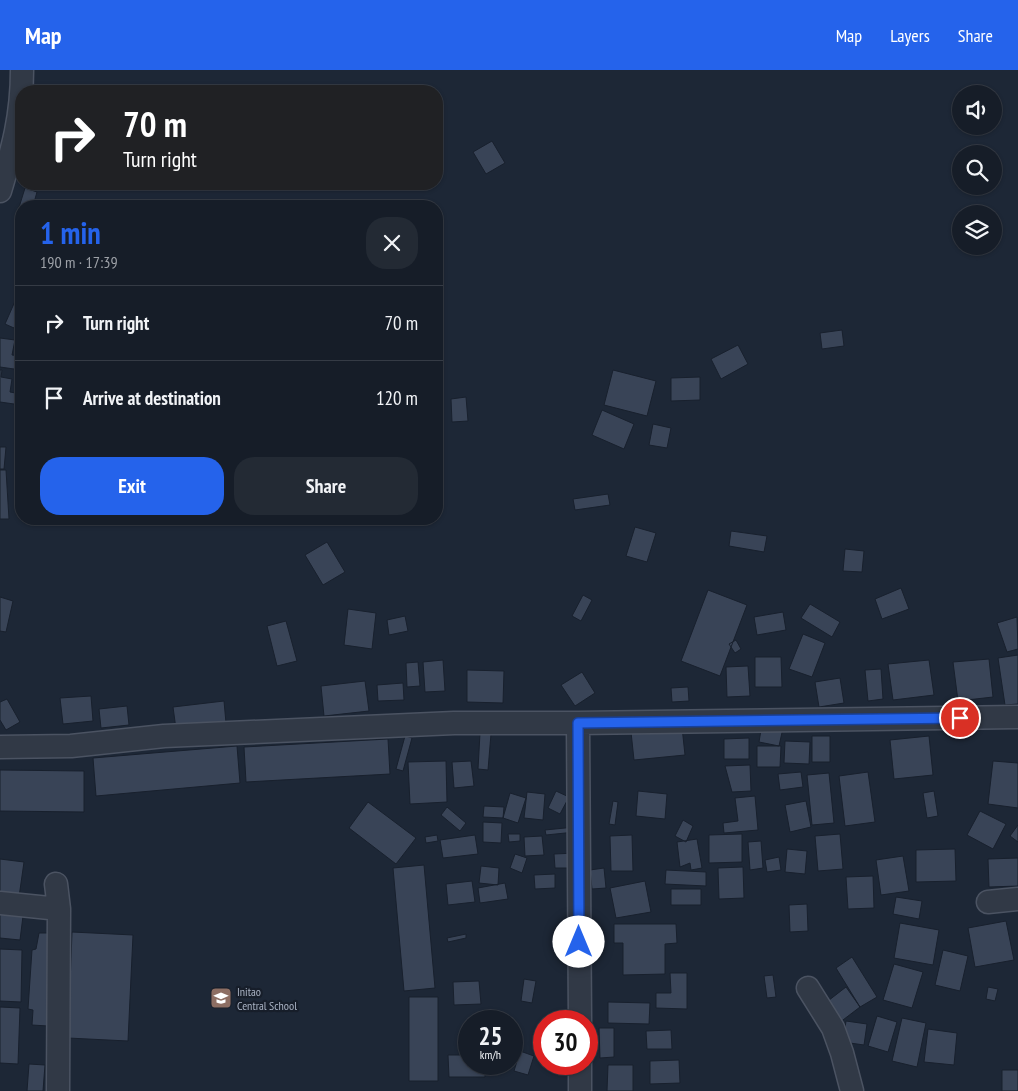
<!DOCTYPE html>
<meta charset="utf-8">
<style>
body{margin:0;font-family:"PT Sans Narrow",sans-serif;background:#232a34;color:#f1f3f6;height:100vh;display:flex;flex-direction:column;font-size:19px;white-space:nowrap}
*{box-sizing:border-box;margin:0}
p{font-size:16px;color:#9ea2a8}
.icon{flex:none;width:28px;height:28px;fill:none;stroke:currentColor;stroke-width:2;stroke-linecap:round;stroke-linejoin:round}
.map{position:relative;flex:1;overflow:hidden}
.side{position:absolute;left:15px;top:130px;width:428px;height:325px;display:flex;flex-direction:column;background:#161d28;border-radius:20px;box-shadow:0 1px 4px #0004,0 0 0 1px #353b45}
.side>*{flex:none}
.top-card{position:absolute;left:15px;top:15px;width:428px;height:105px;border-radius:20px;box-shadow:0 1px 4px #0004,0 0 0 1px #353b45;background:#202124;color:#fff;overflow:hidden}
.fabs{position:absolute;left:952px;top:15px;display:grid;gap:10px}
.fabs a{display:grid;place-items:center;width:50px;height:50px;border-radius:50%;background:#161d28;box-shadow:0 1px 4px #0004,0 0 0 1px #353b45;font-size:25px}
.speed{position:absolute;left:458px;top:940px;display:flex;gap:10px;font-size:25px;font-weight:700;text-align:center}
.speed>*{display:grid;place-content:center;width:65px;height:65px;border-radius:50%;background:#161d28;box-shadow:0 1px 4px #0004,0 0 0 1px #353b45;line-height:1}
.speed small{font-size:12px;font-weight:400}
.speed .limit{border:8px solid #d22;background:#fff;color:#111}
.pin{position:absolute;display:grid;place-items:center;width:42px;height:42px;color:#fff;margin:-21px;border:2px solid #fff;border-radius:50%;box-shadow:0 1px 5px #0007}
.me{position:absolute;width:55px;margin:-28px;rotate:0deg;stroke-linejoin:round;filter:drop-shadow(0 0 4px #0008)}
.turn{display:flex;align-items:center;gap:18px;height:105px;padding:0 25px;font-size:22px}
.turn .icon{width:65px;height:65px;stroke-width:2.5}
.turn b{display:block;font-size:35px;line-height:42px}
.round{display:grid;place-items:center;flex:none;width:52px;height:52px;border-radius:20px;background:#232a34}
.overview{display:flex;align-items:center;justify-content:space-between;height:85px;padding:0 25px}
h1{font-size:30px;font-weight:700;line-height:38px;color:#2563eb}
.button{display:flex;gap:10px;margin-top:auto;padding:10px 25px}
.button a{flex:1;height:58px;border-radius:20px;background:#2563eb;color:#fff;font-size:20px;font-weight:700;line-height:58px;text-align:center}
.button a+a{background:#232a34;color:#f1f3f6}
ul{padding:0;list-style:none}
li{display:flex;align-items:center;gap:15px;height:75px;padding:0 25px;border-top:1px solid #353b45}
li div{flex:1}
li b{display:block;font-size:19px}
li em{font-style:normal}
header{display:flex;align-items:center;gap:30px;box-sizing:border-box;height:70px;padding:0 25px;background:#2563eb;color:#fff}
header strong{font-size:24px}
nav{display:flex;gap:28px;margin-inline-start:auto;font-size:18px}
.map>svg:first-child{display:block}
.building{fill:#394457;stroke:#18202d}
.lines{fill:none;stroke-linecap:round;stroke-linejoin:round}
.minor-casing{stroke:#4b5362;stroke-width:25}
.minor{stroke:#313946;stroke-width:22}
.route-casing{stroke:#184099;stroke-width:12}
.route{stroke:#2563eb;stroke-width:9}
.labels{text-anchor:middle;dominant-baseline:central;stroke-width:4.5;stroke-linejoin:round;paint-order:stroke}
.poi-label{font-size:12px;fill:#aab3c4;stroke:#171e2a;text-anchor:start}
</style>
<header>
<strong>Map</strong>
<nav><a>Map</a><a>Layers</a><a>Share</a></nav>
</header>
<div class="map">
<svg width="1018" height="1021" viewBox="0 0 1018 1021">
<rect width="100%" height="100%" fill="#1d2736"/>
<path class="building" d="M492,71L505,93L486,104L473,82Z
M25,118L37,122L33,136H21V149L16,147Z
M16,229L21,231V241L14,258L5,254Z
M842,260L844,276L822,279L820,263Z
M0,268L15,270L12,285L21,286V300L0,297Z
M738,275L748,294L721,309L711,289Z
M0,300H2L1,307L12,309L10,322L21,324V335L0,332Z
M613,300L656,311L647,346L604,335Z
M700,307V330L671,331V308Z
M466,327L468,351L452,352L451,329Z
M602,340L634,354L624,379L592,365Z
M653,354L671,358L667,378L649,375Z
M0,377H6L4,399H0Z
M0,400H6L9,449H0Z
M608,424L610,435L575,440L573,429Z
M635,457L656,463L647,492L626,486Z
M731,461L767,466L764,482L729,476Z
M327,472L345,502L323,515L305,485Z
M845,479L864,481L862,502L843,501Z
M901,518L909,539L882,549L875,529Z
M708,520L747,535L720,606L681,591Z
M583,525L592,530L581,551L572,546Z
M0,527L13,531L6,562L0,561Z
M810,534L840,552L832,567L801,548Z
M348,539L376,543L372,579L344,575Z
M783,542L786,560L757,565L754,547Z
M405,546L408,561L389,565L387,550Z
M1017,547L1018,579L1007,582L997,553Z
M286,551L297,591L277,596L267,556Z
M803,564L825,573L812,607L789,599Z
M736,570L741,579L735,583L729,574Z
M1018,585V634L1005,635L998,588Z
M755,587H781L782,617H755Z
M989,589L993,627L958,631L953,592Z
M443,590L445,621L425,622L423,592Z
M929,590L934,625L893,630L888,594Z
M418,592L420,616L407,617L406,593Z
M748,596L750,626L727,627L726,597Z
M881,599L883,629L868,631L865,600Z
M467,600L504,601L503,633L467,632Z
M582,602L595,623L575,636L561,615Z
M840,608L844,633L819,637L815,612Z
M365,611L369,641L324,646L321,616Z
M403,613L404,630L378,631L377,615Z
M688,617L689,631L672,632L671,618Z
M91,626L93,651L63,654L60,628Z
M7,629L20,652L6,660L0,650V632Z
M224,631L226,653L176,659L173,637Z
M127,636L129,655L101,658L99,639Z
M762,654L783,658L779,676L759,672Z
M682,657L685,685L634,690L631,662Z
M480,663L491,664L488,700L478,699Z
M405,666L412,668L403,701L396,699Z
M812,666H830V692H812Z
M929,666L933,705L894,709L890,670Z
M749,668V689H724V669Z
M388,669L390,704L246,712L244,677Z
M785,671L810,672L809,694L784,693Z
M237,676L240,713L96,726L93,688Z
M757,676H781L780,697H757Z
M446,691L447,732L410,734L408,692Z
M471,691L474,716L454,718L452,692Z
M993,691L1018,693V738L988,734Z
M750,695L751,721L732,722L725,696Z
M0,700L84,701V742L0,741Z
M801,702L803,717L780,720L778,704Z
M868,702L875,752L845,756L839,706Z
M829,703L834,753L812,755L807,705Z
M556,721L569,727L560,744L548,738Z
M638,721L667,724L665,749L636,746Z
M934,721L938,746L927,748L923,723Z
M527,722L545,724L543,750L524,748Z
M510,723L526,728L518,753L503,748Z
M755,726L758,760L724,763L723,753L738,751L735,728Z
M613,731L618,732L615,755L609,754Z
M806,731L811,757L790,762L785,735Z
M368,732L416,768L396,794L349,758Z
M484,736L504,737L503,748L483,747Z
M447,737L466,753L460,761L441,745Z
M980,741L1006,754L993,779L967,765Z
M683,750L693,756L686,772L675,766Z
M483,752L502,753L501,773L483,772Z
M1018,755V772L1010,766Z
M575,757V762L546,765L545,760Z
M508,764H520V771L509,772Z
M742,764V792L709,793V765Z
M840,764L843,799L818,801L815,766Z
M437,765L438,771L426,773L425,767Z
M475,765L478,784L443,788L440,770Z
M632,765L633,801H611L610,766Z
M542,766L544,785L525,786L524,767Z
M697,769L702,798L691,800L690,793L680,797L677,772Z
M761,771L763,798L750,800L748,772Z
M787,779L807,781L805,804L785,802Z
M955,779L956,811L916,812V780Z
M577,783V798H555L554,784Z
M515,784L527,788L522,803L510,798Z
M903,786L909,821L881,825L876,790Z
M779,787L781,800L767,802L765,790Z
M1018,788V816L989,817L988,789Z
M0,789L24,792L19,827L0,824Z
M424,795L435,918L404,921L393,798Z
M481,796L499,798L498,815L479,813Z
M743,797L744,828L719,829L718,798Z
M604,798L606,818L592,819L590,800Z
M666,800L706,802V816L665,814Z
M555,804V818L535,819L534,805Z
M873,806L874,838L848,839L846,807Z
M472,811L475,832L448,835L446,814Z
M645,811L651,842L616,848L610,818Z
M505,813L508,829L480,833L478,818Z
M671,819H701V835H671Z
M896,827L922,831L919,849L893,844Z
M807,834L808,861L790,862L789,835Z
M0,843L23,846L20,870L0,868Z
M1006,851L1014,890L975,897L968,858Z
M900,853L939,860L933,895L894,888Z
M614,854H676L677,873L665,874V904L623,905V873H614Z
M72,862L133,865L128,971L68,968Z
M39,863H52L48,956L32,955L33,940L28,939L32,880L36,879Z
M466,864V868L448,872L447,868Z
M0,879L22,880L21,932L0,931Z
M943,880L968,886L960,921L935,915Z
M852,887L877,927L860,937L836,898Z
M894,894L923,902L912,938L883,930Z
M670,903H687V939L656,938V923H671Z
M773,905L776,927L767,928L764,906Z
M524,909L536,911L532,933L521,931Z
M479,911L481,934L454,935L453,912Z
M846,917L860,937L839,953L824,934Z
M988,917L998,919L995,931L986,929Z
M409,927H438V1011H409Z
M608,932L650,933L649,954L608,953Z
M0,937L20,938L18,994L0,993Z
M877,946L897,952L888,982L868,976Z
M513,948V973H511V951H487V949Z
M902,948L926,953L917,997L892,991Z
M846,951L867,954L864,975L843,972Z
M599,958H614V987L600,988Z
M928,959L957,963L954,995L924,992Z
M671,960L672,979H647L646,961Z
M520,981L534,986L528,1005L514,1001Z
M448,985H469V994H485V1007H449Z
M679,990L680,1013L650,1014V991Z
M29,994L45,995L43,1021H27Z
M549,994H568L566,1002L548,998Z
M608,995H633V1021H607Z
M1002,1000H1018V1021H1002Z"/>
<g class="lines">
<g class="minor-casing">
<path id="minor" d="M0,121C13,78 22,46 22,0
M578,653L580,951
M0,677L71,676L164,666L454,653H578L1018,647
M56,814L59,839L58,1021
M988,832L1018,829
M0,833L59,839
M808,918L833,958L842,983L852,1021
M580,994V1021"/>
</g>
<use href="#minor" class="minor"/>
</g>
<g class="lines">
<g class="route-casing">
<path id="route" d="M579,872L578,653L960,648"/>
</g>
<use href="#route" class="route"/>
</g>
<defs>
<g id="school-square" transform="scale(1.125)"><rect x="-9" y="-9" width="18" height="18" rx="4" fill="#8d6e63" stroke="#171e2a"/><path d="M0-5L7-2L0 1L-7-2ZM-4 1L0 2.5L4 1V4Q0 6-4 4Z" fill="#fff"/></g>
</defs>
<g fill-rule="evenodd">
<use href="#school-square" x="221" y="928"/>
</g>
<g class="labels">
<g class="poi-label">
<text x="237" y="921">Initao<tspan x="237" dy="14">Central School</tspan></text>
</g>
</g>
</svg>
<div class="fabs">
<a><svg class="icon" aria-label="sound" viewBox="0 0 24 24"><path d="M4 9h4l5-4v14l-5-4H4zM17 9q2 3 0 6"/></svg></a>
<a><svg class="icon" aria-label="search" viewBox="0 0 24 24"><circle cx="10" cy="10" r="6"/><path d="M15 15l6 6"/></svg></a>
<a><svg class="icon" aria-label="layers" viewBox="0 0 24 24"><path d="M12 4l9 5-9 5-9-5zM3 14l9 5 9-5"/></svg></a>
</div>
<div class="speed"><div>25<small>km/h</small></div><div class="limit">30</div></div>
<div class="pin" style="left:960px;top:648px;background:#d93025"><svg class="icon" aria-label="arrive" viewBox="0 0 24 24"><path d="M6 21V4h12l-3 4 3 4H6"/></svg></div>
<svg class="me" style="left:579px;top:872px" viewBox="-20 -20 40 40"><circle r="19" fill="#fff"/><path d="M0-13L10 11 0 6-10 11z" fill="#2563eb"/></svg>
<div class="top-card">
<div class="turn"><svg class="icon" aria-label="right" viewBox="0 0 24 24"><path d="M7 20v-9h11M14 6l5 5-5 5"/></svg><div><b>70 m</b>Turn right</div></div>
</div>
<section class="side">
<div class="overview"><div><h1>1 min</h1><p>190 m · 17:39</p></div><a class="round"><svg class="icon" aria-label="close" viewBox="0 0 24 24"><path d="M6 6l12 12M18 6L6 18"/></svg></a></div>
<ul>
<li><svg class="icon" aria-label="right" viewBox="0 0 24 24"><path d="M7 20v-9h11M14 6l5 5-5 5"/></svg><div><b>Turn right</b></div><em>70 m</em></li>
<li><svg class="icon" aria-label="arrive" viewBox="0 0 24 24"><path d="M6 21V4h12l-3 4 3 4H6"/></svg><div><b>Arrive at destination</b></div><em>120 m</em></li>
</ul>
<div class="button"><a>Exit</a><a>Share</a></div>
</section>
</div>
